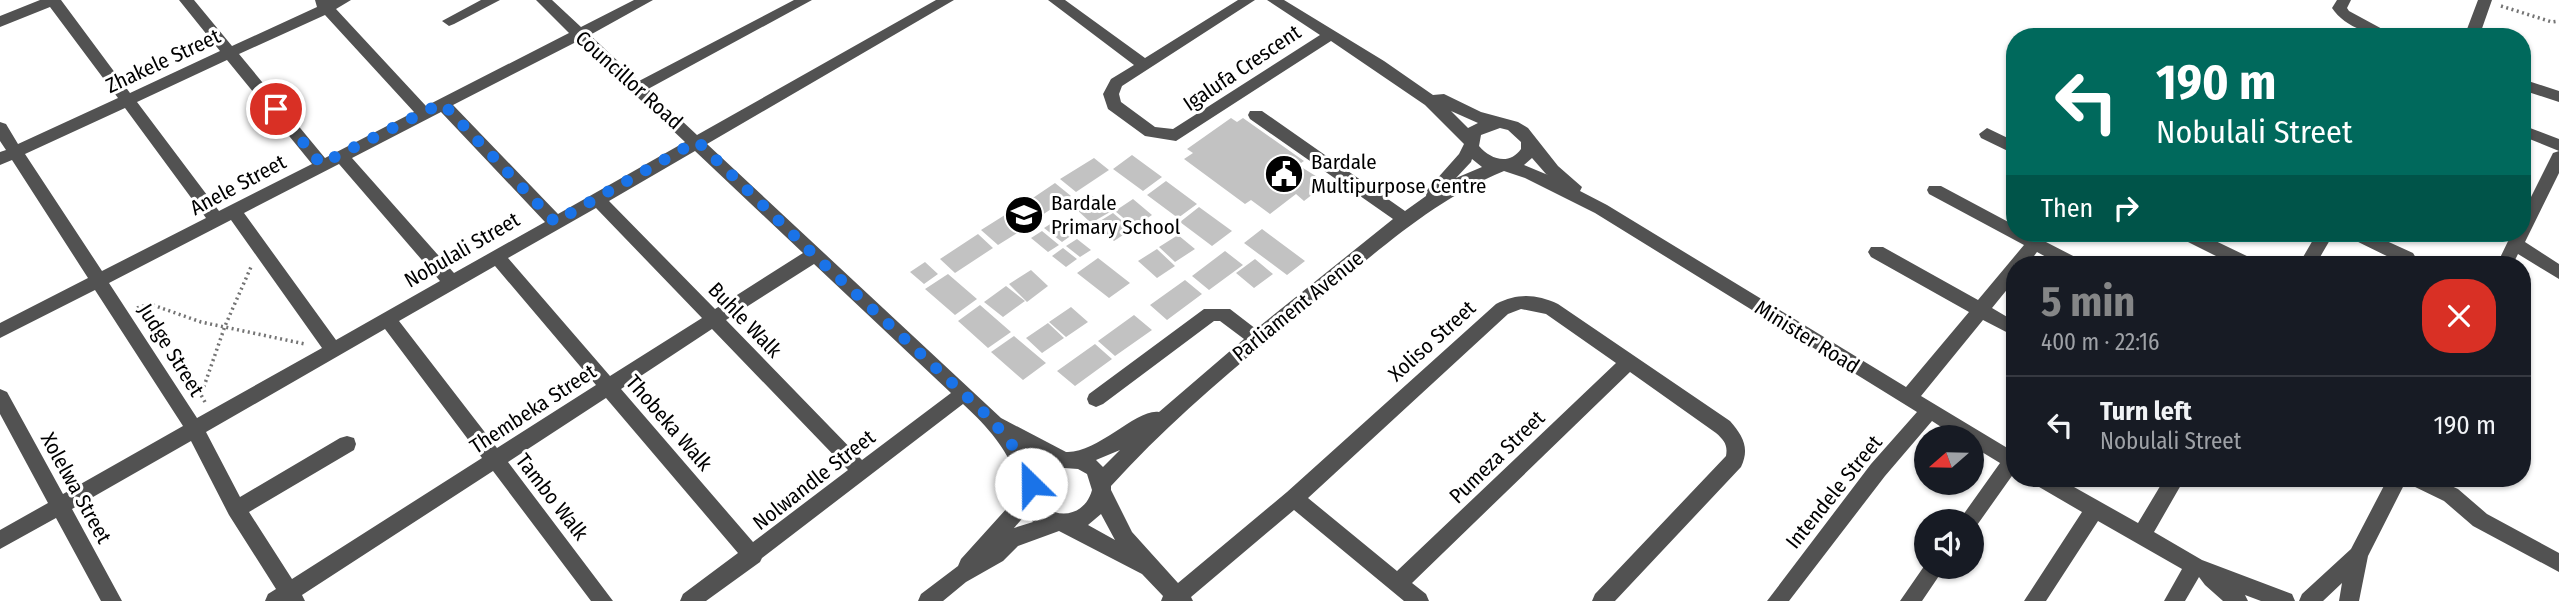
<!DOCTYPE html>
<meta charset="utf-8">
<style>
body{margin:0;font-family:"Fira Sans Condensed",sans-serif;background:#20242c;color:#f1f3f6;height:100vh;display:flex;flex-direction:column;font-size:26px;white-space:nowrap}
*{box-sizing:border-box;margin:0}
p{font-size:23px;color:#9ea1a6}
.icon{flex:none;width:38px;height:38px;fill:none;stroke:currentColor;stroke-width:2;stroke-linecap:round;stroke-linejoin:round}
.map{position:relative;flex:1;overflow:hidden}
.sheet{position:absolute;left:2006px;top:256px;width:525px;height:231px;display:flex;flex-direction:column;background:#171b24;border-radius:28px;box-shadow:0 2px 5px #0004}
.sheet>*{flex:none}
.guide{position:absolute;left:2006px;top:28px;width:525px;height:214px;border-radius:28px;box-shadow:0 2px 5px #0004;background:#00695c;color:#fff;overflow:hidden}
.needle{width:46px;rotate:250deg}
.tools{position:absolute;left:1914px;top:425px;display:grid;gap:14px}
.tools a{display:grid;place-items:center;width:70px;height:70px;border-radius:50%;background:#171b24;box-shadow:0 2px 5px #0004;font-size:35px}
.pin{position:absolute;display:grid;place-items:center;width:60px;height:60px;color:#fff;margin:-30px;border:4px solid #fff;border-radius:50%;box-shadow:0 2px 7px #0007}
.me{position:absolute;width:77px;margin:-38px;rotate:337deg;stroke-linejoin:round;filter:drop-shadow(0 0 5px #0008)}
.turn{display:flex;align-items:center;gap:24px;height:147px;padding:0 35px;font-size:32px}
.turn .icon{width:91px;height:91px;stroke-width:2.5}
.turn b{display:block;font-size:49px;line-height:60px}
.then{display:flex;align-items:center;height:66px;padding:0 35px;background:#0003;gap:14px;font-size:26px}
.round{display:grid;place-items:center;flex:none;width:74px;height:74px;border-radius:28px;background:#20242c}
.summary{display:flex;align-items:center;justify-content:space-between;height:119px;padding:0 35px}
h1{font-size:42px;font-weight:700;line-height:52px;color:#858687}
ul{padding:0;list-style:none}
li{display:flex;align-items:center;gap:21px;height:98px;padding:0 35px;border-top:2px solid #363941}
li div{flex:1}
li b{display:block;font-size:26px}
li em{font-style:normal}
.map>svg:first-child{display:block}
.building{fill:#c2c2c2}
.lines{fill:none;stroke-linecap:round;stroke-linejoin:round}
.path{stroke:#747474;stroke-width:3.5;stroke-dasharray:2 3.5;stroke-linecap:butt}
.minor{fill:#525252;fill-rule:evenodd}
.route{stroke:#1a73e8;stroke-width:12;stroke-dasharray:0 21.6}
.labels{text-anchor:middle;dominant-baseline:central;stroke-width:6;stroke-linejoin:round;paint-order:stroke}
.street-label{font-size:21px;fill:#000;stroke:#fff}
.poi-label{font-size:21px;fill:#000;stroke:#fff;text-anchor:start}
</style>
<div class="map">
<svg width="2559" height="601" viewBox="0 0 2559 601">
<rect width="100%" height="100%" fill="#fff"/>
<path class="building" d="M1231,118L1237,122L1243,118L1304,161L1298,165L1327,183L1304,201L1296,194L1270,214L1251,200L1245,204L1184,159L1193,153L1187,149Z
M1132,155L1162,177L1143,191L1113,169Z
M1094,158L1109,170L1076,192L1060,179Z
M1166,181L1197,204L1178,218L1147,195Z
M1055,183L1071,196L1036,219L1021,206Z
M1093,196L1110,212L1091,223L1074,207Z
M1133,199L1152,215L1134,227L1115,211Z
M1199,207L1232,231L1212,246L1180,222Z
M1016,208L1033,223L998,245L981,230Z
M1113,213L1132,229L1114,241L1095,224Z
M1055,221L1072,235L1062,242L1044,228Z
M1262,229L1305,261L1287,275L1244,243Z
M1042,231L1059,245L1048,252L1031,238Z
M978,234L993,248L955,273L940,259Z
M1178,235L1195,249L1175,262L1159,247Z
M1077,239L1091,250L1080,257L1066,246Z
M1063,248L1077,259L1066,267L1052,256Z
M1157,249L1175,266L1157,278L1138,261Z
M1225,251L1243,265L1209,290L1192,276Z
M1098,258L1130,283L1109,298L1077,273Z
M1255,259L1273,274L1254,288L1236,273Z
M925,262L938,274L924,284L910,272Z
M1031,270L1048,286L1027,302L1009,284Z
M948,274L977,299L955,315L925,289Z
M1185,280L1202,294L1167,320L1150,305Z
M1006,286L1025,301L1003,317L984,302Z
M980,305L1011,332L988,348L958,321Z
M1071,307L1088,322L1066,337L1049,322Z
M1134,315L1152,330L1115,356L1098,341Z
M1048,323L1064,338L1042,353L1026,338Z
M1014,336L1046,363L1023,380L991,352Z
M1095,344L1112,359L1075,386L1057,371Z"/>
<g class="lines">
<path class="path" d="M2501,6L2552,22L2559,21
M137,308L150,304L201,322L305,344
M205,402L201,395L225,326L251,267"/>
<path class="minor" d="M40,0H61L130,93L220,51L179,0H194L232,46L317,7L315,0H351L336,9L426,106L569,33L536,0H552L581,27L634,0H653L590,35L639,81L794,0H812L648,89L697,135L936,0H954L707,144L1001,418L1066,452C1097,454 1137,408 1159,412L1244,339L1220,321H1214L1103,404L1096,407L1089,404L1087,399L1089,394L1204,309H1230L1256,329L1393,219L1250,119L1248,115L1250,111H1262L1405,211L1426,196L1427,190L1459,154L1464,144L1425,105L1331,41L1176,141L1145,136L1108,109L1103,94L1111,79L1134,65L1048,0H1065L1145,58L1238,0H1255L1122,86L1119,94L1121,102L1155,127L1173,129L1320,35L1267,0H1284L1384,61L1433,95L1444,94L1481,112L1518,122L1528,128L1558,166L1582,187L1580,191L1607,205L1906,387L1969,312L1871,257L1868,252L1871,247H1883L1978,300L2024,245L1929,194L1927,190L1929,186H1941L2014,225V233H2051L2046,242L2079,259L2082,264H2059L2037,252L2028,264H2014V281L1992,308L2014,321V336L1983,320L1921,396L2014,452V473L1975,528L1972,529V522H1958L2000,463L1972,446V438H1958L1932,421L1885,476L1789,601H1767L1871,464L1917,412L1595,213L1525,178L1504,171C1438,198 1388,243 1333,287C1256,350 1178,412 1111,486V490L1132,532L1178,583L1287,492L1496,304C1518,293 1536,294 1558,304L1730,421C1743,436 1750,448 1741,467L1615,601H1592L1595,594L1726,456C1728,445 1724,440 1716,433L1630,372L1412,583L1426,594L1429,601H1404L1294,510L1191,597L1193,601H1161L1163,596L1142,574L1059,531L1018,546L1003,561L966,582L943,601H918L921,594L958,566L961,559L1008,507L1022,486C1006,449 993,432 963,404L762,558L760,562L706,601H680L683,594L738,553L606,398L508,462L613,601H591L493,471L302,595L305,601H265L268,594L276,589L229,515L191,441L72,509L122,601H101L56,518L0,549V530L48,503L0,414V389L7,392L63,494L183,426L95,290L0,338V323L88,278L12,160L0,165V152L6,150L0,141V122L6,124L18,144L118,98L50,7L0,27V16ZM325,15L414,112L325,158L239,54ZM578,41L685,142L558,214L453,105ZM227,60L312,164L219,211L137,102ZM125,108L206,218L102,271L25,154ZM1451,111L1478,123L1468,128ZM441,112L545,222L454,273L352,158ZM1500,128L1508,130L1521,142V149C1509,166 1490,159 1479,146L1481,135ZM695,151L803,253L715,309L609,201ZM1532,158L1546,174L1548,175L1524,165ZM1472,159L1482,167L1456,178L1471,162ZM339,164L440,281L336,340L244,213ZM596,208L702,318L610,376L508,258ZM231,220L322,348L197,418L109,283ZM814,264L951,393L862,460L726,320ZM495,266L596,385L497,448L399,321ZM1521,309L1546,314L1616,363L1397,571L1308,498L1508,314ZM385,329L482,458L292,579L249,512L354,450L356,444L354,438L347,436L340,438L240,497L206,432ZM712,329L848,470L753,542L621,389ZM1025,448L1045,459L1033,467ZM1120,450L1103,467L1096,460ZM1064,468L1078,469L1087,474L1092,490C1086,513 1063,520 1044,507L1039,495L1046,480ZM1026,514L1033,522L1014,528ZM1101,514L1115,540L1088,525Z
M481,0H500L454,24L449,26L442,21Z
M2337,0H2351L2347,8L2349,11L2397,37C2375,37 2345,28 2332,8Z
M2478,0H2492L2479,37H2464Z
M2522,79L2559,91V102L2522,90Z
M2522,125L2559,139V151L2522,136Z
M1987,128L2014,141V154L1981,138L1979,134Z
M2559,151V173L2525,242L2559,264V279L2518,254L2513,264H2497L2512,233H2522V215L2553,153Z
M2176,233H2199L2253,259L2256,264H2232L2178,237Z
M2317,233H2334L2316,264H2299Z
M2346,233H2369L2413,253L2416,258L2408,264L2401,263L2348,237Z
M2031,478H2058L2138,523L2165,478H2185L2154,532L2202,560L2292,594L2295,601H2261L2245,595L2248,601H2223L2205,585L2199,577L2185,601H2164L2182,569L2098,521L2046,601H2024L2082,512L2034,484Z
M2388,478H2434L2458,489L2487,514L2559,553V572L2473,526L2444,501L2409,484L2407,479L2368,556L2359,601H2339L2342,583L2323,601H2299L2302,594L2351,549Z
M1927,562V567H1945L1922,601H1900Z"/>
</g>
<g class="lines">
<path class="route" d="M276,109L321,164L442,103L555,222L697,141L814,255L990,418L1017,451L1031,484"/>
</g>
<defs>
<g id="civic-disc" transform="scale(2.0125)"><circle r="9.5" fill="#000" stroke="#fff"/><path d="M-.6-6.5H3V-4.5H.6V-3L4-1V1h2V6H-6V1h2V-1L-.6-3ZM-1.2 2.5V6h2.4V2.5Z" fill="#fff"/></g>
<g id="school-disc" transform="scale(2.0125)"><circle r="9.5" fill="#000" stroke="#fff"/><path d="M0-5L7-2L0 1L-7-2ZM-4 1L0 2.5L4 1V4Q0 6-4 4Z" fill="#fff"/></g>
</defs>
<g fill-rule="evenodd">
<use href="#civic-disc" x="1284" y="174"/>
<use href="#school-disc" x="1024" y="215"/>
</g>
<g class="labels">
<g class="street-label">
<text transform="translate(163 61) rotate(-25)">Zhakele Street</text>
<text transform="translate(1242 68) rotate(-34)">Igalufa Crescent</text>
<text transform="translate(629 80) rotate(42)">Councillor Road</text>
<text transform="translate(238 185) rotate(-28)">Anele Street</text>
<text transform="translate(462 250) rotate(-30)">Nobulali Street</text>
<text transform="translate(1298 306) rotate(-39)">Parliament Avenue</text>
<text transform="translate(745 320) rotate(46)">Buhle Walk</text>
<text transform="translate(1807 337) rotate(32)">Minister Road</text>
<text transform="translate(1432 341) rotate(-42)">Xoliso Street</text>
<text transform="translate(171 350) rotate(58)">Judge Street</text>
<text transform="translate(533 409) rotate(-33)">Thembeka Street</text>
<text transform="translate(669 423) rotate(49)">Thobeka Walk</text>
<text transform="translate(1497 457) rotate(-44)">Pumeza Street</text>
<text transform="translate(814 480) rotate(-38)">Nolwandle Street</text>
<text transform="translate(76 488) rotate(61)">Xolelwa Street</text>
<text transform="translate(1834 492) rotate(-51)">Intendele Street</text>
<text transform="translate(552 497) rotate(52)">Tambo Walk</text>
</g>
<g class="poi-label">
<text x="1311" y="162">Bardale<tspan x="1311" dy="24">Multipurpose Centre</tspan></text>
<text x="1051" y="203">Bardale<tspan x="1051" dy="24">Primary School</tspan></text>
</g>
</g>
</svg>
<div class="tools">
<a><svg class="needle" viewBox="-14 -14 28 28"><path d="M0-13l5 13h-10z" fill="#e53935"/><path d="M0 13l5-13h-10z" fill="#9ea1a6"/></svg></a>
<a><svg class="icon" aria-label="sound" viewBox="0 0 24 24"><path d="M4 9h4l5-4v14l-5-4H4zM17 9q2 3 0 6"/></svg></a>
</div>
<div class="pin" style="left:276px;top:109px;background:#d93025"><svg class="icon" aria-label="arrive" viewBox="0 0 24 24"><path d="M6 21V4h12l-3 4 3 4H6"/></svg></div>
<svg class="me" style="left:1031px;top:484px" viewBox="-20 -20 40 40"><circle r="19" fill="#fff"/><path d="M0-13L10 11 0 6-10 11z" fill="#1a73e8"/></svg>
<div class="guide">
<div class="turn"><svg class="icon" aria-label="left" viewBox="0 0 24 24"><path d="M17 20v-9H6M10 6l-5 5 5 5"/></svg><div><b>190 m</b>Nobulali Street</div></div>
<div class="then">Then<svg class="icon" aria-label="right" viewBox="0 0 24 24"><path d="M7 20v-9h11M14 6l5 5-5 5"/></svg></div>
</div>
<section class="sheet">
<div class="summary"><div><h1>5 min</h1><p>400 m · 22:16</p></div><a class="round" style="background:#d93025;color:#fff"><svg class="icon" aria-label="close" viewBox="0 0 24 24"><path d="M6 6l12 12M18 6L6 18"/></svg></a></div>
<ul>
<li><svg class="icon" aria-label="left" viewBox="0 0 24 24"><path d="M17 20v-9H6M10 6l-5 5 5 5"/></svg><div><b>Turn left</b><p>Nobulali Street</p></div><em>190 m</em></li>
</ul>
</section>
</div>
